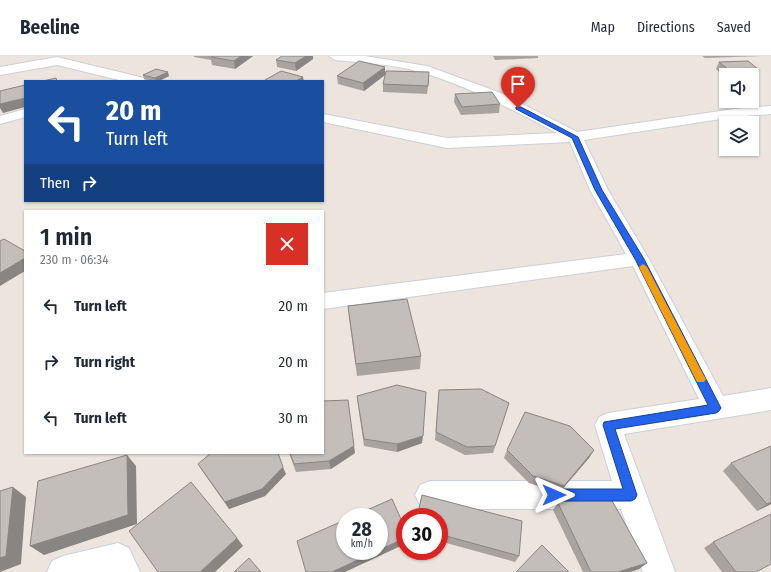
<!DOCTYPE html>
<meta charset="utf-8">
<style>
body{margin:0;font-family:"Fira Sans Condensed",sans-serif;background:#f6f6f7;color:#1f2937;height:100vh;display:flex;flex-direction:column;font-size:15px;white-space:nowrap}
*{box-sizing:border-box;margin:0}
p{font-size:13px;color:#747a83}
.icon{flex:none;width:22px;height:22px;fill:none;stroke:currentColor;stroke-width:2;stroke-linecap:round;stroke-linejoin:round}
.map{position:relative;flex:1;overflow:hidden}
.side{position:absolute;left:24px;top:154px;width:300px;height:244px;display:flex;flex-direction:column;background:#fff;border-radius:0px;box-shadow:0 1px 3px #0004}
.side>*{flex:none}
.top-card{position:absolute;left:24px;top:24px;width:300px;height:122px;border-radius:0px;box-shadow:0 1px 3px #0004;background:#1a4fa0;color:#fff;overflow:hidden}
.tools{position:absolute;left:719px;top:12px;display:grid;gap:8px}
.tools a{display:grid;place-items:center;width:40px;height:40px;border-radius:0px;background:#fff;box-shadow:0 1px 3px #0004;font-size:20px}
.speed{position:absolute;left:336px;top:452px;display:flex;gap:8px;font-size:20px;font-weight:700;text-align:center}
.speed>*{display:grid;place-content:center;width:52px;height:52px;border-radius:50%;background:#fff;box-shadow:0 1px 3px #0004;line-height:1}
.speed small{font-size:10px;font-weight:400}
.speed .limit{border:6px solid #d22;background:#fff;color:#111}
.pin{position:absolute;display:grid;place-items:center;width:34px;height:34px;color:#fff;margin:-41px -17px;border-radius:50% 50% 50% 0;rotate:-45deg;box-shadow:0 0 4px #0007}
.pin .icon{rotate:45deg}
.me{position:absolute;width:44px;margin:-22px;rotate:90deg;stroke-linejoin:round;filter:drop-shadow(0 0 3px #0008)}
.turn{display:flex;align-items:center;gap:14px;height:84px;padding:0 16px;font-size:18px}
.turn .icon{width:52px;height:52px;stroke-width:2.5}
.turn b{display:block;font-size:28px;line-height:34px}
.then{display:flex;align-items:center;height:38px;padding:0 16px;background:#0003;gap:8px;font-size:15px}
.round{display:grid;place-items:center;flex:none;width:42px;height:42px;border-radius:0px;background:#f6f6f7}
.head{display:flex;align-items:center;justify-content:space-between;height:68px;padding:0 16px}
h1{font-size:24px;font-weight:600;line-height:30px}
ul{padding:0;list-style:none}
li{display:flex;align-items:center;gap:12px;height:56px;padding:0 16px}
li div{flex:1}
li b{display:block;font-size:15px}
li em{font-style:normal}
header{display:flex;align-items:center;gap:24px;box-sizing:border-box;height:56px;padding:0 20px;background:#fff;border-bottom:1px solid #e0e1e3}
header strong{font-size:19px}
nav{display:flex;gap:22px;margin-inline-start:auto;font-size:14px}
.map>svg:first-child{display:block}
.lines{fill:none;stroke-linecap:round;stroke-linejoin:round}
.minor-casing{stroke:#cbd0db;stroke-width:2}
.minor{fill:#fff;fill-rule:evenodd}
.wall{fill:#a9a3a0}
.shaded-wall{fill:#898582}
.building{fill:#c4beba;stroke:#898582}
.route{fill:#2563eb;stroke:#184099}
.slow{fill:#f59e0b}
</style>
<header>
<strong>Beeline</strong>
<nav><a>Map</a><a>Directions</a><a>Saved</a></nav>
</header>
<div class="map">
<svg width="771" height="516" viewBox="0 0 771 516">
<rect width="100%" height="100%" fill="#ece4dd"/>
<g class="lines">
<g class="minor-casing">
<path id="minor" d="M329,0H365L427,10L501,37L577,76L734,53L771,50V58L734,61L584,84L608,134L649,203L723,340L771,332V354L624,378L675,516H643L621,453H430L420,449L415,439L420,429L430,425H612L595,369L599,361L608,357L699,343L633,210L323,253V237L626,198L590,134L570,86L447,92L323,66V58L447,82L557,77C513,54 468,30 420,16C393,8 363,7 335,4Z
M57,1L144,22L145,25H123L57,9L0,19V11Z
M25,53V61L0,68V60Z
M118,487L129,492L140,516H47L52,505L63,500Z"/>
</g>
<use href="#minor" class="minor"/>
</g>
<path class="wall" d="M194,0H253L235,13L212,9L211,4L194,1Z
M493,0H538V2L495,4Z
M702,0H763L705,2Z
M313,3L296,15L277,11L276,4Z
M719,6L758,13L754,21H752V19H726V22H725L716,13Z
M143,19L169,20L159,25H151L144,23Z
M385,19L364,35L338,28L337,20Z
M429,24L427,38L383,36V28Z
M455,38L500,48L499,57L461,59L454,46Z
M348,250L421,300L420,313L357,320L349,262Z
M439,334L509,347L493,397L465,399L435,384Z
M357,340L422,387L397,396L364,390L358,349Z
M507,394H594L589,402L559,437L529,427L504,402Z
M289,397H355L331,413L296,416Z
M731,407L771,448L757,455L723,415Z
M198,408L286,418L265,440L229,453L203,416Z
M558,447L647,507L639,513L630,516H583L553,454Z
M439,461L519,500L515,506L439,485Z
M713,486L756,516H722L704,492Z"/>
<path class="shaded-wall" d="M241,0H253L235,13L234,5Z
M306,0H313V3L296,15L295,7Z
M385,11V19L364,35L363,27Z
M168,16L169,20L159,25H156L155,22Z
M303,21L304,25H296Z
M25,42V51L3,57L0,52V48Z
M25,202V215L0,230V217Z
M423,380L422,387L397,396V388Z
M354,390L355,397L331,413L329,405Z
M594,394L589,402L559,437L564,430Z
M127,399L136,410L137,468L44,499L30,490Z
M283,411L286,418L265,440L229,453L225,446Z
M13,431L26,441L21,508L0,516V502Z
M771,446V448L757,455L767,448Z
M237,482L243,490L215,516H200Z
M405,482V488L345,516H332L377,495H379V494Z
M647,507L639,513L630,516H618Z"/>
<path class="building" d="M213,0H241L234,5L211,1Z
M282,0H306L295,7L276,4Z
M359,5L385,11L363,27L337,20Z
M748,5L758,13L729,14L719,6Z
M156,13L168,16L155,22L143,19Z
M281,15L303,21L296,25H269L265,24Z
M386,15L429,16L428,30L383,28Z
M56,22L57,25H43Z
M25,29V42L0,48V35Z
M492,36L500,48L462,51L455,38Z
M4,183L25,195V202L0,217V185Z
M407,243L421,300L356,308L348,250Z
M397,329L426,336L423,380L397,388L364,383L357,340Z
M481,333L509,347L495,390L467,391L436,376L439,334Z
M348,344L354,390L329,405L294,408L290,397H323V345Z
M525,356L570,370L594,394L564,430L533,420L507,394Z
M771,390V446L767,448L731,407Z
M211,397H278L283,411L262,433L225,446L198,408Z
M127,399L128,459L30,490L38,425Z
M191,426L237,482L200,516H158L129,475Z
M13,431L6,500L0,502V435Z
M606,434L647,507L618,516H591L558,447Z
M422,439L522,465L519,500L439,478V461H417Z
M392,443L405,472V482L379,494V461H351Z
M771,458V508L756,516H736L713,486Z
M345,464V495H377L332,516H306L297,485Z
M542,489L569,516H516Z
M249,502L261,516H234Z"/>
<path class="route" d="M516,51H521L578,81L602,134L644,203L721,352L719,355L716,357L615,373L637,439L635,443L631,445H554L550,443L548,439L550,435L554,433H623L603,369L604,366L708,349L635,203L595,134L572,82L516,53Z"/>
<path class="slow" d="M643,208L647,211L704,320L706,323L704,326H697L639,211Z"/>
</svg>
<div class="tools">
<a><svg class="icon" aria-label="sound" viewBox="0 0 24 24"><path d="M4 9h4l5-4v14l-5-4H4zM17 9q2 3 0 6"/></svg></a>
<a><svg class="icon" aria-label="layers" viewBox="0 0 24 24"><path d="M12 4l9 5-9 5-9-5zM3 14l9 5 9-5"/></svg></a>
</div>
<div class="speed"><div>28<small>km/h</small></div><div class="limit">30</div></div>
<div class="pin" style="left:518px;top:52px;background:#d93025"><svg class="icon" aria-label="arrive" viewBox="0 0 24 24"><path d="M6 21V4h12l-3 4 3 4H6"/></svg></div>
<svg class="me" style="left:554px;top:439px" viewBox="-20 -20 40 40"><path d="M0-17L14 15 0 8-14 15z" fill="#2563eb" stroke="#fff" stroke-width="4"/></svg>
<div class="top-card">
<div class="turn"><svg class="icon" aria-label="left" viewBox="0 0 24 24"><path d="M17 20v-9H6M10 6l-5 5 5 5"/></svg><div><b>20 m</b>Turn left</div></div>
<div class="then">Then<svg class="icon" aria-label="right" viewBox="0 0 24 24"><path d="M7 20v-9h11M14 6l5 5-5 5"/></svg></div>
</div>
<section class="side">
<div class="head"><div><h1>1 min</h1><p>230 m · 06:34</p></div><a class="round" style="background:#d93025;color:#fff"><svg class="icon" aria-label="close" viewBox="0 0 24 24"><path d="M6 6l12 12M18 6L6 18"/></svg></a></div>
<ul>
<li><svg class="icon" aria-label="left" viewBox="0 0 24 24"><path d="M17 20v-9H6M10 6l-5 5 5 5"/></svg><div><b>Turn left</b></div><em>20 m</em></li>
<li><svg class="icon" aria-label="right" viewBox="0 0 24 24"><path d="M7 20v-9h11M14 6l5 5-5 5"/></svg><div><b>Turn right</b></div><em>20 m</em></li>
<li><svg class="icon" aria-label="left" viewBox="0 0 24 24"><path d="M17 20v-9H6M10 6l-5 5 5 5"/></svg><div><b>Turn left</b></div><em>30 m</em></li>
</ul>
</section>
</div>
